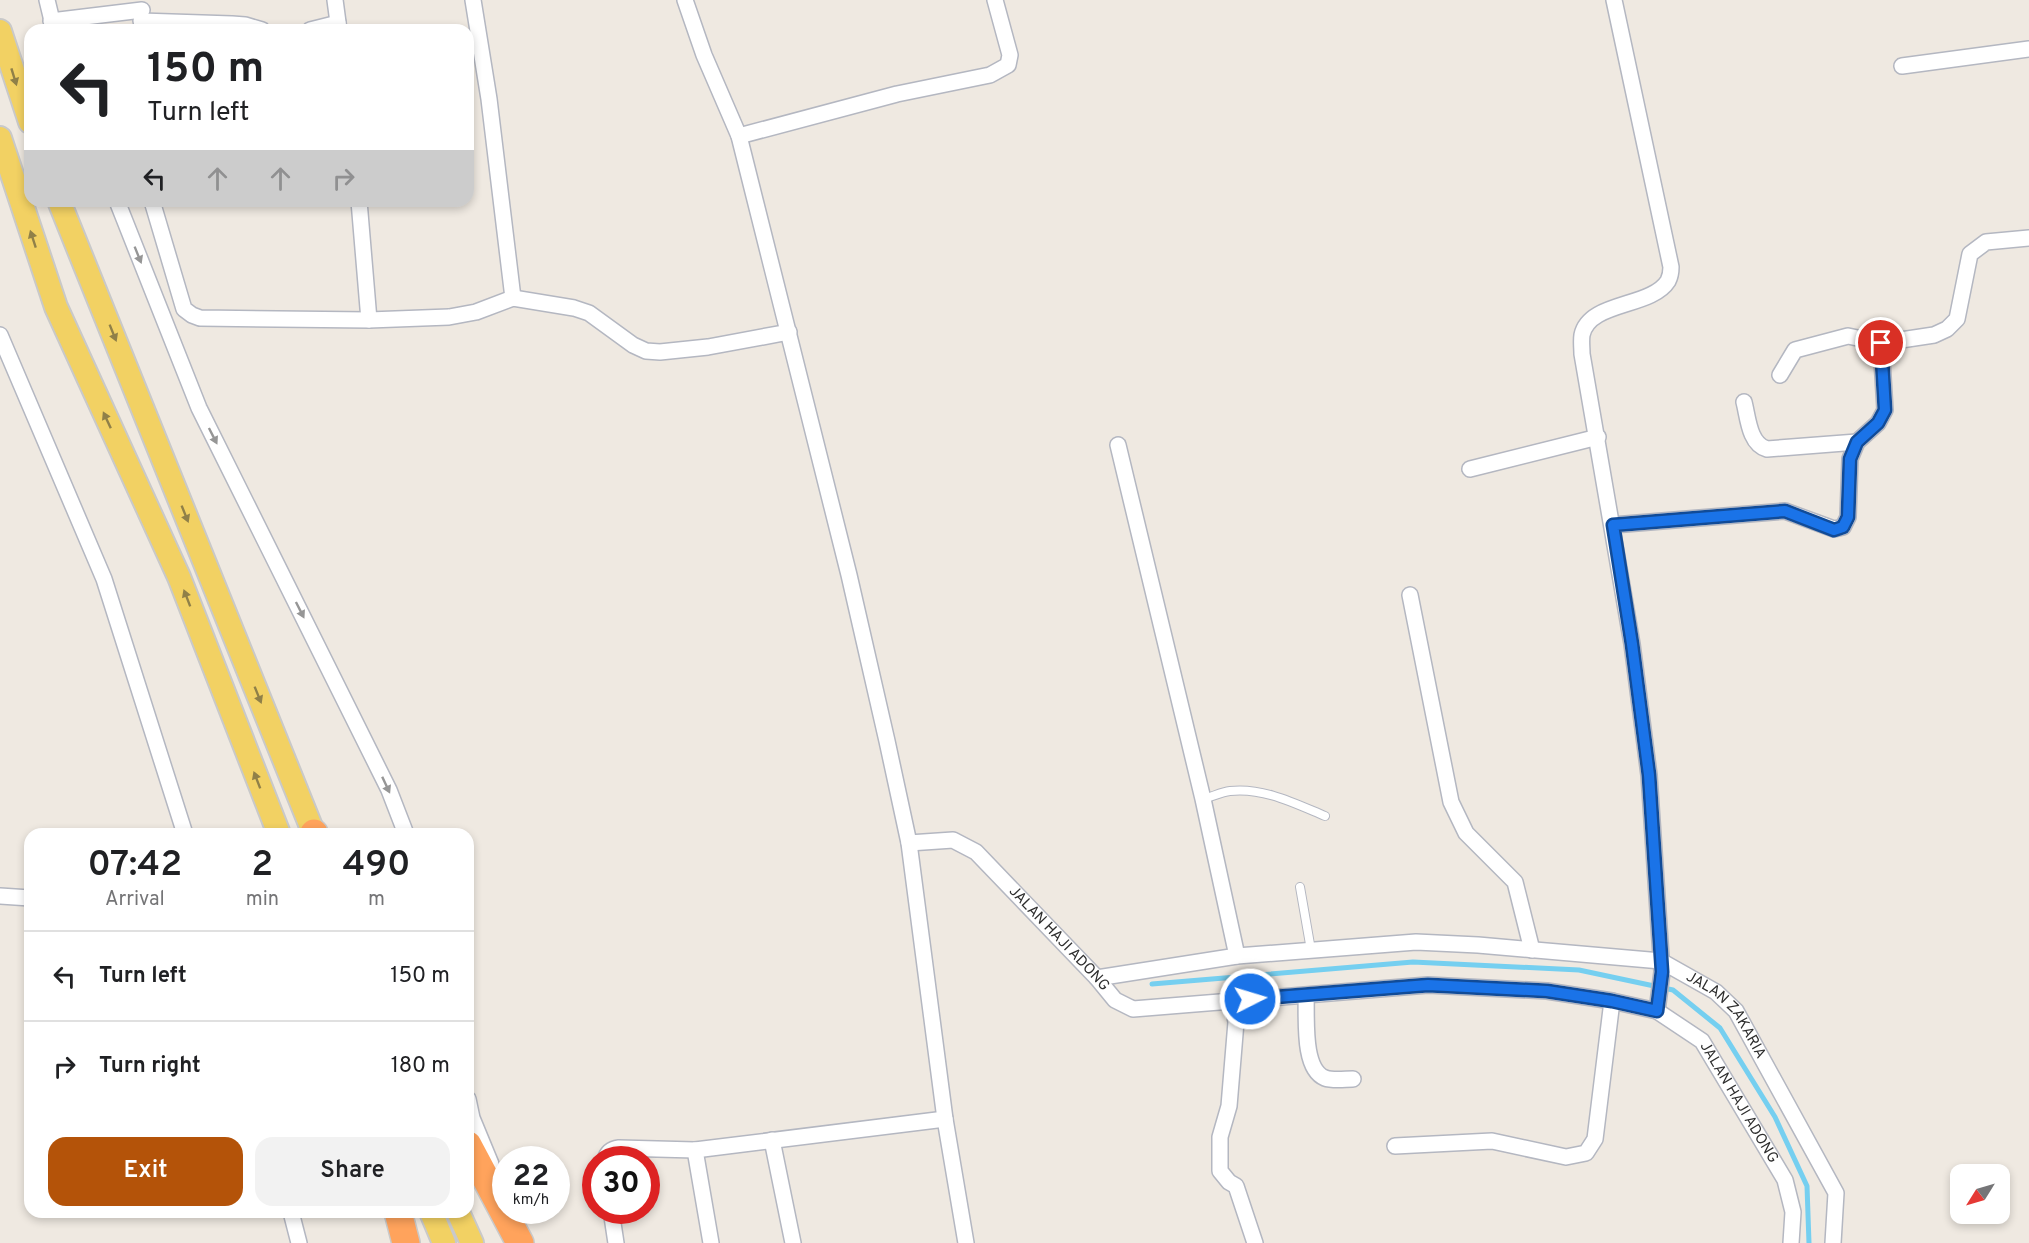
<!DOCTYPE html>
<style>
body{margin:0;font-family:Overpass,sans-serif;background:#f2f2f2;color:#202124;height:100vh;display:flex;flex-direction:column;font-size:22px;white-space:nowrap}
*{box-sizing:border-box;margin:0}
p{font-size:20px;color:#757577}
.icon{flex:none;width:33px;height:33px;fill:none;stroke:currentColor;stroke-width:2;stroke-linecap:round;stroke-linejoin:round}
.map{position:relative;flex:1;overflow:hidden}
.panel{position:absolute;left:24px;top:828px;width:450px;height:390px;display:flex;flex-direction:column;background:#fff;border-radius:18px;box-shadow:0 3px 9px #0003}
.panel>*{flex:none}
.top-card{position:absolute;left:24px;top:24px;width:450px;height:183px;border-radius:18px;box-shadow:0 3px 9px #0003;background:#fff;color:#202124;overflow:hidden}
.needle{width:39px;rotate:233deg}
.controls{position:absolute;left:1950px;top:1164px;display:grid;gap:12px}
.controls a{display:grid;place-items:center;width:60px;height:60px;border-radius:12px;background:#fff;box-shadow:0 3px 9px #0003;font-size:30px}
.speed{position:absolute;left:492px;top:1146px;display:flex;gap:12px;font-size:30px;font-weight:700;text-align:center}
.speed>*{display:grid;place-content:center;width:78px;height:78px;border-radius:50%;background:#fff;box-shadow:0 3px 9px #0003;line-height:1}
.speed small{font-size:15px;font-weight:400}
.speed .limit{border:9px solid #d22;background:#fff;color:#111}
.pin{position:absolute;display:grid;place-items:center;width:51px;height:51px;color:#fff;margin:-26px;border:3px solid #fff;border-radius:50%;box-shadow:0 2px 6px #0007}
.me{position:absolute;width:66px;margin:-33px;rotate:85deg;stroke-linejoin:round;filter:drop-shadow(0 0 4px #0008)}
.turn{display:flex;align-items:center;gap:21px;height:126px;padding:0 24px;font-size:27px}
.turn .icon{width:78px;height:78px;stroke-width:2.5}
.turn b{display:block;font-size:42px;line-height:51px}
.lanes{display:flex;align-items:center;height:57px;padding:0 24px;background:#0003;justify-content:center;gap:30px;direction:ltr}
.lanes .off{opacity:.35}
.eta{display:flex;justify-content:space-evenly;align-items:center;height:102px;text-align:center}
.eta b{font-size:36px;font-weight:600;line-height:42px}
.primary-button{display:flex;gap:12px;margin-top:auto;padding:12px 24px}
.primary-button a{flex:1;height:69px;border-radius:18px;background:#b45309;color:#fff;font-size:24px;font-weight:600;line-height:69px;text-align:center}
.primary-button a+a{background:#f2f2f2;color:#202124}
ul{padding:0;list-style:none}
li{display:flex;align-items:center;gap:18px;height:90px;padding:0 24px;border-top:2px solid #e0e0e0}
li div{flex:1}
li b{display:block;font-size:22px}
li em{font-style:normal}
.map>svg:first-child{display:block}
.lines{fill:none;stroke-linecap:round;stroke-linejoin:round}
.stream{stroke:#75cff0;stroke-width:5}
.lane-casing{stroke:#b4b7c1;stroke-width:10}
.street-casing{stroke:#b4b7c1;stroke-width:18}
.primary-casing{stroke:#c9c9c9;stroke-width:26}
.highway-casing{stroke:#c9c9c9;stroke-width:30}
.lane{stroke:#fff;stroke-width:8}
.street{stroke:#fff;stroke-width:15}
.primary{stroke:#f2d163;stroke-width:22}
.highway{stroke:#ffa35c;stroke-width:27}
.oneway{fill:#908048}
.oneway2{fill:#969696}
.route-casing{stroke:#114b97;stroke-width:15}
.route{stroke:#1a73e8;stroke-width:10}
.labels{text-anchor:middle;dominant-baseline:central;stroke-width:4.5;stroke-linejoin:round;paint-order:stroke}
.street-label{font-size:15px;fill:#2e2e2e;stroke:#fff}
</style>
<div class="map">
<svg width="2029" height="1243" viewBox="0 0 2029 1243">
<rect width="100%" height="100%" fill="#efe9e1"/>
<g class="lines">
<path class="stream" d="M1152,984L1413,962L1579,970L1673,990L1720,1028L1775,1117L1807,1186L1809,1243"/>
<g class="lane-casing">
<path id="lane" d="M1203,799C1212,797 1221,792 1230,791C1263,787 1296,804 1325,816
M1300,887L1311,950"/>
</g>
<g class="street-casing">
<g id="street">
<path d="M47,0L54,29"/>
<path d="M335,0L339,30"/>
<path d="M473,0L489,99L513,298"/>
<path d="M685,0L704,55L739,136L849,575L887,741L909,843L945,1119L966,1243"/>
<path d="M1614,0L1671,267C1671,271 1670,277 1668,281C1651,308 1589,301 1582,335C1581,341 1582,348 1582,354L1632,644L1649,775L1662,972L1657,1011"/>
<path d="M51,21L142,10"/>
<path d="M141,21L232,24L245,25L262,30"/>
<path d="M310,30L338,23"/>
<path d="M1902,66L2029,49"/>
<path d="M739,136L897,94L990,75L1008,65L1010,55L995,0"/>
<path d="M117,201L199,408L389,790L406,834"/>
<path d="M152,201L184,309L192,315L200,318L369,320L449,317L476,312L513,298L574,308L589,313L633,345L646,351L660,352L708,347L789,332"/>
<path d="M359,201L369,320"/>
<path d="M0,335L104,579L185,834"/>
<path d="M1780,375L1795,350L1848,336L1881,343L1934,335L1947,329L1957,319L1970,254L1986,242L2029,238"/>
<path d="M1744,402C1748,417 1749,444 1767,449L1857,442"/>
<path d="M1118,445L1203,799L1237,956"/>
<path d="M1470,469L1598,437"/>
<path d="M1613,525L1785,511L1834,529L1843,527L1848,517L1850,459L1857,442L1878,423L1885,410L1881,343"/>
<path d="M1410,595L1451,802L1466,833L1515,882L1532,950"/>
<path id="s1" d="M909,843L953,840L976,852L1097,978L1115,1000L1133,1009L1428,985L1547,991L1612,1001L1657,1011L1702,1041L1785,1180L1793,1212L1791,1243"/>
<path d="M0,896L30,898"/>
<path id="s2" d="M1097,978L1237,956L1416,942L1478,945L1661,961L1716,992L1736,1011L1836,1193L1833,1243"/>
<path d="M1306,995C1307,1017 1302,1069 1325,1078C1333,1081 1345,1079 1353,1079"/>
<path d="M1232,1001L1236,1022L1229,1106L1220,1137V1171L1229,1182L1236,1186L1255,1243"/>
<path d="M468,1099L472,1118L491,1164"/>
<path d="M772,1140L793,1243"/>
<path d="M1395,1146L1492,1141L1566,1157L1586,1153L1595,1139L1612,1001"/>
<path d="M695,1150L711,1243"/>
<path d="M605,1160C607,1152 612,1149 619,1148L695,1150L945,1119"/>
<path d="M611,1210L616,1243"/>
<path d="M291,1212L299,1243"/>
</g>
</g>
<g class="primary-casing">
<path id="primary" d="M0,31L30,122
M0,138L56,307L179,577L279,834
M59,201L314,834
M431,1212L444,1243
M458,1212L472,1243"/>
</g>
<g class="highway-casing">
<path id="highway" d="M314,833V834
M468,1145L520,1243
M398,1212L406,1243"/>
</g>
<use href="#lane" class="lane"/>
<use href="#street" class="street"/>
<use href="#primary" class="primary"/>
<use href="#highway" class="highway"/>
</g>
<defs><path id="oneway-solid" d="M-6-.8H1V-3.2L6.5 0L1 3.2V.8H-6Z" transform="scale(1.5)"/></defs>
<g class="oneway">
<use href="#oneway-solid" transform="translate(14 77) rotate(73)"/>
<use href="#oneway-solid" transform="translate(33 239) rotate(-108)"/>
<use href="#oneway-solid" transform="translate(113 333) rotate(68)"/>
<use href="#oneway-solid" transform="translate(107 420) rotate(-115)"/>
<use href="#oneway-solid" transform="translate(185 514) rotate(68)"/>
<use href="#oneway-solid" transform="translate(187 598) rotate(-111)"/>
<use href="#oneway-solid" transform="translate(258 695) rotate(68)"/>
<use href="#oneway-solid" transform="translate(257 780) rotate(-111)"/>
</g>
<g class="oneway2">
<use href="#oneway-solid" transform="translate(138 255) rotate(68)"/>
<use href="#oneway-solid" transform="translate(213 436) rotate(63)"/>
<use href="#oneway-solid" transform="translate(300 610) rotate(63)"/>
<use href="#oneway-solid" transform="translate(386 785) rotate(65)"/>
</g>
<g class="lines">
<g class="route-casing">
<path id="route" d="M1250,999L1428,985L1547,991L1612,1001L1657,1011L1662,972L1649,775L1632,644L1613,525L1785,511L1834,530L1843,527L1848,517L1850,459L1857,442L1878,423L1885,410L1881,343"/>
</g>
<use href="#route" class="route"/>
</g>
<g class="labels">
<g class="street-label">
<text stroke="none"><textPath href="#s1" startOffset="190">JALAN HAJI ADONG</textPath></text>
<text stroke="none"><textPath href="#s2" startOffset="654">JALAN ZAKARIA</textPath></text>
<text stroke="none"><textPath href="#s1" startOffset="946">JALAN HAJI ADONG</textPath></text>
</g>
</g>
</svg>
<div class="controls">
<a><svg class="needle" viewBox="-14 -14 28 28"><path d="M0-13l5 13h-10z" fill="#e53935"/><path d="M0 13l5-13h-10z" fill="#757577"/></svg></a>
</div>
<div class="speed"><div>22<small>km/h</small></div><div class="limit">30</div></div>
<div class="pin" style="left:1881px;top:343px;background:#d93025"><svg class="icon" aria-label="arrive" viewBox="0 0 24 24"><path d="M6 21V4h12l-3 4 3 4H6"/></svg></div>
<svg class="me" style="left:1250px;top:999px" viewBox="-20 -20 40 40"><circle r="17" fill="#1a73e8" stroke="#fff" stroke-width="3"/><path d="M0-11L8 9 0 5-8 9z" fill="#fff"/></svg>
<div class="top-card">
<div class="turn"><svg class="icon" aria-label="left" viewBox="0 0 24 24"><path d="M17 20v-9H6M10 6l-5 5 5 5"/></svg><div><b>150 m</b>Turn left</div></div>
<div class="lanes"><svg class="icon" aria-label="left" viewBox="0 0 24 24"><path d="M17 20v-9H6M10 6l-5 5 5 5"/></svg><svg class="icon off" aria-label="ahead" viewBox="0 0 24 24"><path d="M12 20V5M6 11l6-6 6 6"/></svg><svg class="icon off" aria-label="ahead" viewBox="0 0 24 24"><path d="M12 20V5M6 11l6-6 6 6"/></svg><svg class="icon off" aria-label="right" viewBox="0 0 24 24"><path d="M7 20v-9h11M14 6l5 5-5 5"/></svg></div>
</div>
<section class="panel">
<div class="eta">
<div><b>07:42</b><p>Arrival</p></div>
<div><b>2</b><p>min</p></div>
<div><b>490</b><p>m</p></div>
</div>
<ul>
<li><svg class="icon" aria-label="left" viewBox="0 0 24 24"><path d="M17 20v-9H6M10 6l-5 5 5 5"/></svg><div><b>Turn left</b></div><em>150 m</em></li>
<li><svg class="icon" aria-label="right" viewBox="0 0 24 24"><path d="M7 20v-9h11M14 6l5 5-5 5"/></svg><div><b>Turn right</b></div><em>180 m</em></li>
</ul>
<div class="primary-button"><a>Exit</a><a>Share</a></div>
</section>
</div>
